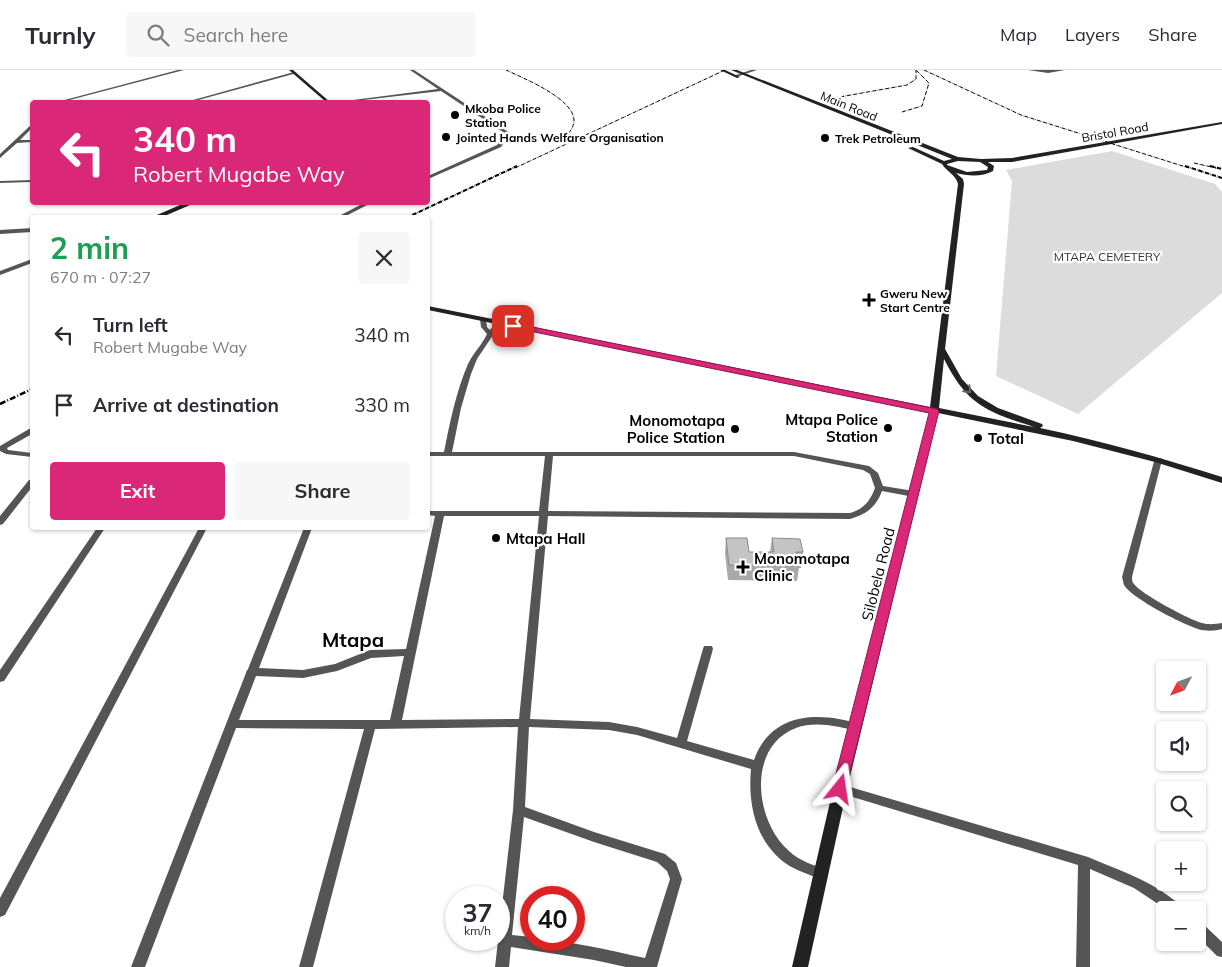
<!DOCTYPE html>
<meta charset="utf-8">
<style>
body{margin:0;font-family:Mulish,sans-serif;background:#f7f7f7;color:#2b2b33;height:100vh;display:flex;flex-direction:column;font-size:19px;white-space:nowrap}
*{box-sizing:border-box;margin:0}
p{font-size:16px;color:#7c7c81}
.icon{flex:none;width:28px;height:28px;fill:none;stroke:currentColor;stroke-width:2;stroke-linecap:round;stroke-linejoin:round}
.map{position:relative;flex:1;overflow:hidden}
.details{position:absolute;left:30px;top:145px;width:400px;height:315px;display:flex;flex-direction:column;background:#fff;border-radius:5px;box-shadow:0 1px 4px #0004}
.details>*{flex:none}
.guide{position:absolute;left:30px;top:30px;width:400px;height:105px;border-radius:5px;box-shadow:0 1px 4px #0004;background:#db2777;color:#fff;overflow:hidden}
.needle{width:32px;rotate:229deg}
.fabs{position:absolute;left:1156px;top:591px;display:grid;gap:10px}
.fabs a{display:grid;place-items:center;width:50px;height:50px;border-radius:5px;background:#fff;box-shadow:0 1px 4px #0004;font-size:25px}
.speed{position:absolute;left:445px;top:816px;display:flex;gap:10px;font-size:25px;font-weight:700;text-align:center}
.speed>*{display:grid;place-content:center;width:65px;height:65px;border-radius:50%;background:#fff;box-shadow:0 1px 4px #0004;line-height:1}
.speed small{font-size:12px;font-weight:400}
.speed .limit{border:8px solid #d22;background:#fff;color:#111}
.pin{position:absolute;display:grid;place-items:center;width:42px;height:42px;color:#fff;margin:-21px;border-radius:10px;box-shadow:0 2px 8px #0006}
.me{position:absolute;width:55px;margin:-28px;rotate:15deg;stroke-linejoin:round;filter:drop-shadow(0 0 4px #0008)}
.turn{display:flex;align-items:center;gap:18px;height:105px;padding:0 20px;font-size:22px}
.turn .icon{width:65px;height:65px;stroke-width:2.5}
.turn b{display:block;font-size:35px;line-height:42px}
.round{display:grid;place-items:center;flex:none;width:52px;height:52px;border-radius:5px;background:#f7f7f7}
.overview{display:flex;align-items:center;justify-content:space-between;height:85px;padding:0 20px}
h1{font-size:30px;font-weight:700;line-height:38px;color:#1e9e55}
.cta{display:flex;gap:10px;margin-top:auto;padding:10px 20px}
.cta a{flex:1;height:58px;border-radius:5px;background:#db2777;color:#fff;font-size:20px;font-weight:700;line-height:58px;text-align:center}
.cta a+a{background:#f7f7f7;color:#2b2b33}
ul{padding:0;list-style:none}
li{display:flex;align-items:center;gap:15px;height:70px;padding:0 20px}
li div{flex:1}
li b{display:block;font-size:19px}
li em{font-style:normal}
header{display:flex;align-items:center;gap:30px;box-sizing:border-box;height:70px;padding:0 25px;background:#fff;border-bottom:1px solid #e1e1e2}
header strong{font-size:24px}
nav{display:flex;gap:28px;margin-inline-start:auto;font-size:18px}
.search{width:350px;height:45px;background:#f7f7f7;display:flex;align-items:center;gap:12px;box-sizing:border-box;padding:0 18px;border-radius:5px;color:#7c7c81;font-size:19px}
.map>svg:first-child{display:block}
.green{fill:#dcdcdc}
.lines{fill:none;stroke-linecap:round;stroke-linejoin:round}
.street{fill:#555;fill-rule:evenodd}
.secondary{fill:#222;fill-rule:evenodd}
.rail-far2{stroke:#000;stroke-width:1;stroke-dasharray:4 1 0.5 1;stroke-linecap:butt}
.rail-far1{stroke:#000;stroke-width:2;stroke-dasharray:4.5 1 0.5 1;stroke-linecap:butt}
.rail{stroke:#000;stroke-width:2.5;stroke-dasharray:6 2 1 2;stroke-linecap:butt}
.wall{fill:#a9a9a9}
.building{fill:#c4c4c4;stroke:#898989}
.oneway{stroke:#646464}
.route{fill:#db2777;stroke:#8e194d}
.poi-dot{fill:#000;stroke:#fff;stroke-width:2}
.labels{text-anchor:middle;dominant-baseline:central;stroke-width:4.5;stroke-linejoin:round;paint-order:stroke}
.far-street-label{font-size:12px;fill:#000;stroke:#fff}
.far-poi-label{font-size:12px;font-weight:bold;fill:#000;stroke:#fff;text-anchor:start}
.far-park-label{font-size:12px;fill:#333;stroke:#fff}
.poi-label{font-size:15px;font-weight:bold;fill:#000;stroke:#fff;text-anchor:start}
.street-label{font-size:15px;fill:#000;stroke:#fff}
.district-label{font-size:20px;font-weight:bold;fill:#000;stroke:#fff}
</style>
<header>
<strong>Turnly</strong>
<div class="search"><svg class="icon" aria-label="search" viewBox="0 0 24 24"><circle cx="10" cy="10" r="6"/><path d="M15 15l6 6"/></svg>Search here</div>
<nav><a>Map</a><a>Layers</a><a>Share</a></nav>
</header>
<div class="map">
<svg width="1222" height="897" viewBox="0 0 1222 897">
<rect width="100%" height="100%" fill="#fff"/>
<path class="green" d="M1112,81L1215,114L1222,122V223L1078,344L996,306L1012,111L1006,100Z"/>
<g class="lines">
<path class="street" d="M178,0H184L62,32H57Z
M410,0H414L510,63L501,77L428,109V106L497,75L506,64L441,21L346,32H338L438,19Z
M751,0H757L736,7L733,6Z
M1028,0H1065L1048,3Z
M294,2L297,3L191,32H186Z
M31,55H32V58L20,70H32V72L17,73L0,88V84Z
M32,110V112L0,113V111Z
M366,132H373L342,148H335Z
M32,158V162L0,164V160Z
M32,189V193L0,205V201Z
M483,247L486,249L487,257L490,260L496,252H500L501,253L477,289L471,304L461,338L452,382H794L869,396L878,403L883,416L914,421L918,424L914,427L882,421C876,437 867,444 850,449L548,446L530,649L609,652L637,657L677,668L703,579L704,576H712L713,579L687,671L754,690C771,642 818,641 860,654L862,657L860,660L856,661C837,656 815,651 796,658C746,677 755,752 789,781C799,791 814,795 827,800L828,804L827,808L822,810C808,804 791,799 780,789C754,766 748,731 751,699L637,665L609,660L529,657L525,737L594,762L665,784L676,793L682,809L657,897H626L594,890L511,877L509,897H495L513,740L518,657L375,659L313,897H299L364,659L236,658L145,897H131L246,603V602L248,599L304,458H312L259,598L303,600L335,594L370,580L406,579L435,446L428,445V441H539L545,386H428V382H444C450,352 456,322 468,294C473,283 482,275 487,264L481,257L480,249ZM553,386H794L863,400L870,404L875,418C870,431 864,439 850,443L548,441ZM444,446H539L519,649L402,650ZM404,586L390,650H239L256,606L303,608L337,601L371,588ZM524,747L594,772L657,792L667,801L670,809L645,888C607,880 570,870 531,870V867L512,865Z
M29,359H32V364L7,378L8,380L32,383V387L6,384L0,381V376Z
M1155,388H1161L1162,390L1132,507C1132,510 1132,512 1134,514C1141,524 1190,550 1202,553C1209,555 1215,554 1222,553V559C1215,561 1209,561 1202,560C1187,557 1131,528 1124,515C1123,513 1123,509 1122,507Z
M29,410H32V417L3,454L0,455V446Z
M97,458H105L4,611L0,612V600Z
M199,458H207L5,845L0,847V828Z
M840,714L1088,787C1116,799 1145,808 1170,827C1175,831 1181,834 1184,840H1167L1134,818L1090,799V897H1076L1078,795L836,722L834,719L836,716Z
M1198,852L1203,854L1222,872V887L1217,886L1198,867Z"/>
<path class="secondary" d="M289,0H293L330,32H326Z
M720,0H725L740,7L737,8Z
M731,0H737L958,87L981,89L1012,88L1222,52V54L1012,92H988L994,96L993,101C982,107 968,106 956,103L963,109L964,114L945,279L962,309L978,326L998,338L1042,354L1043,356L1040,358C1102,371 1162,388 1222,407V413L1155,392L1073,371L938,343L847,719L808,897H792L833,719L930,342L428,240V236L930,337L958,114C956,105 946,101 942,94L908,78L913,77L944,91L952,89ZM958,91L980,92L988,97L987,100L967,102L947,95V94ZM944,289C967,335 987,342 1034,357L939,338Z
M187,132H197L160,148H150Z"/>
<path class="rail-far2" d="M506,0C523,8 573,28 574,50C574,60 566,66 559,72
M924,0L1021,45L1189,98
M834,28L907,15L916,9V0
M902,42L922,36L929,13L916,0
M1194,93L1216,98
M515,98L725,0"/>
<path class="rail-far1" d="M1185,96L1222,108
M1210,96L1222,99
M406,148L517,96"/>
<path class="rail" d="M0,334L32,319"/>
</g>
<path class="wall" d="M726,468L749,482H770L772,468L803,482L801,498H799L797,511L728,510L725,483Z"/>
<path class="building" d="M726,468H747L749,482H774L772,468L800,469L803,482H796L799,496L729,495Z"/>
<defs><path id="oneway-chevron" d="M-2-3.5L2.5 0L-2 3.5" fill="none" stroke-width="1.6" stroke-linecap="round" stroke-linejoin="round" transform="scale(1.25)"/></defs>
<use class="oneway" href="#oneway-chevron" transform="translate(968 320) rotate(45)"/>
<path class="route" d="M513,253L937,339L939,341L845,723L840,725L835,723L832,719L929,343L510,257L509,256Z"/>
<g class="poi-dot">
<circle cx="455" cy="45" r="5"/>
<circle cx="446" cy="67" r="5"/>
<circle cx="825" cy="68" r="5"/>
<path d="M866.5 222.5h5v5h5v5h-5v5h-5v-5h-5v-5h5z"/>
<circle cx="888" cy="358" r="5"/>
<circle cx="735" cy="359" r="5"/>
<circle cx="978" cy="368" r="5"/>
<circle cx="496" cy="468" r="5"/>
<path d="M740.5 489.5h5v5h5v5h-5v5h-5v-5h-5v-5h5z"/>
</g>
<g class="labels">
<g class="far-street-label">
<text transform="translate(849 36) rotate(22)">Main Road</text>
<text transform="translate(1115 62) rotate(-10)">Bristol Road</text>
</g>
<g class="far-poi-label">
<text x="465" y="38">Mkoba Police<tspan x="465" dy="14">Station</tspan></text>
<text x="456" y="67">Jointed Hands Welfare Organisation</text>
<text x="835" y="68">Trek Petroleum</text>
<text x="880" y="223">Gweru New<tspan x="880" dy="14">Start Centre</tspan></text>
</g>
<g class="far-park-label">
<text x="1107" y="186">MTAPA CEMETERY</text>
</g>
<g class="poi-label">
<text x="878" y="349" text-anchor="end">Mtapa Police<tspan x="878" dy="17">Station</tspan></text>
<text x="725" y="350" text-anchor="end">Monomotapa<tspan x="725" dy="17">Police Station</tspan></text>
<text x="988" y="368">Total</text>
<text x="506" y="468">Mtapa Hall</text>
<text x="754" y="488">Monomotapa<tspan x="754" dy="17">Clinic</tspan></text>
</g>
<g class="street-label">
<text transform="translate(878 504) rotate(-76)">Silobela Road</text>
</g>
<g class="district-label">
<text x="353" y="569">Mtapa</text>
</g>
</g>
</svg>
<div class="fabs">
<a><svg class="needle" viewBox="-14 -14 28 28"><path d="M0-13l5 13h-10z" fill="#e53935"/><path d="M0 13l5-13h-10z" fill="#7c7c81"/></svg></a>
<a><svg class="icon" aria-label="sound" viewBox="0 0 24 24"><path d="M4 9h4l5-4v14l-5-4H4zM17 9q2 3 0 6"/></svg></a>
<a><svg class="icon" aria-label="search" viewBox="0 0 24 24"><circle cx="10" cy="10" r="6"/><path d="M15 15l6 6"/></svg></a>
<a>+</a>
<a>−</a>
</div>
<div class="speed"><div>37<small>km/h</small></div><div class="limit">40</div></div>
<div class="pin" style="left:513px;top:256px;background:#d93025"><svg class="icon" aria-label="arrive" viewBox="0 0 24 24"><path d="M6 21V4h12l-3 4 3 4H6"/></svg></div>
<svg class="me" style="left:840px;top:719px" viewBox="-20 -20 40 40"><path d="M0-17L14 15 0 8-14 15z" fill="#db2777" stroke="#fff" stroke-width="4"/></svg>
<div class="guide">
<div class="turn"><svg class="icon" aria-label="left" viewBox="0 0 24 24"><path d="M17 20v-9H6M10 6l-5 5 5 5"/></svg><div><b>340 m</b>Robert Mugabe Way</div></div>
</div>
<section class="details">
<div class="overview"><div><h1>2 min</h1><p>670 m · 07:27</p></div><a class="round"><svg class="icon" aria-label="close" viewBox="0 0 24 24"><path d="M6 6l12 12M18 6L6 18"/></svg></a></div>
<ul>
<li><svg class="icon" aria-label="left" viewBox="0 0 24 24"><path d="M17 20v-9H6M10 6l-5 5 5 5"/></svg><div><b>Turn left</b><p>Robert Mugabe Way</p></div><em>340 m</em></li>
<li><svg class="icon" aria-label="arrive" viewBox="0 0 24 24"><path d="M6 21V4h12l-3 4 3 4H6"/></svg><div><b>Arrive at destination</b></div><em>330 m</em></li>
</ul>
<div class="cta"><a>Exit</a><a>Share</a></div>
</section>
</div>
